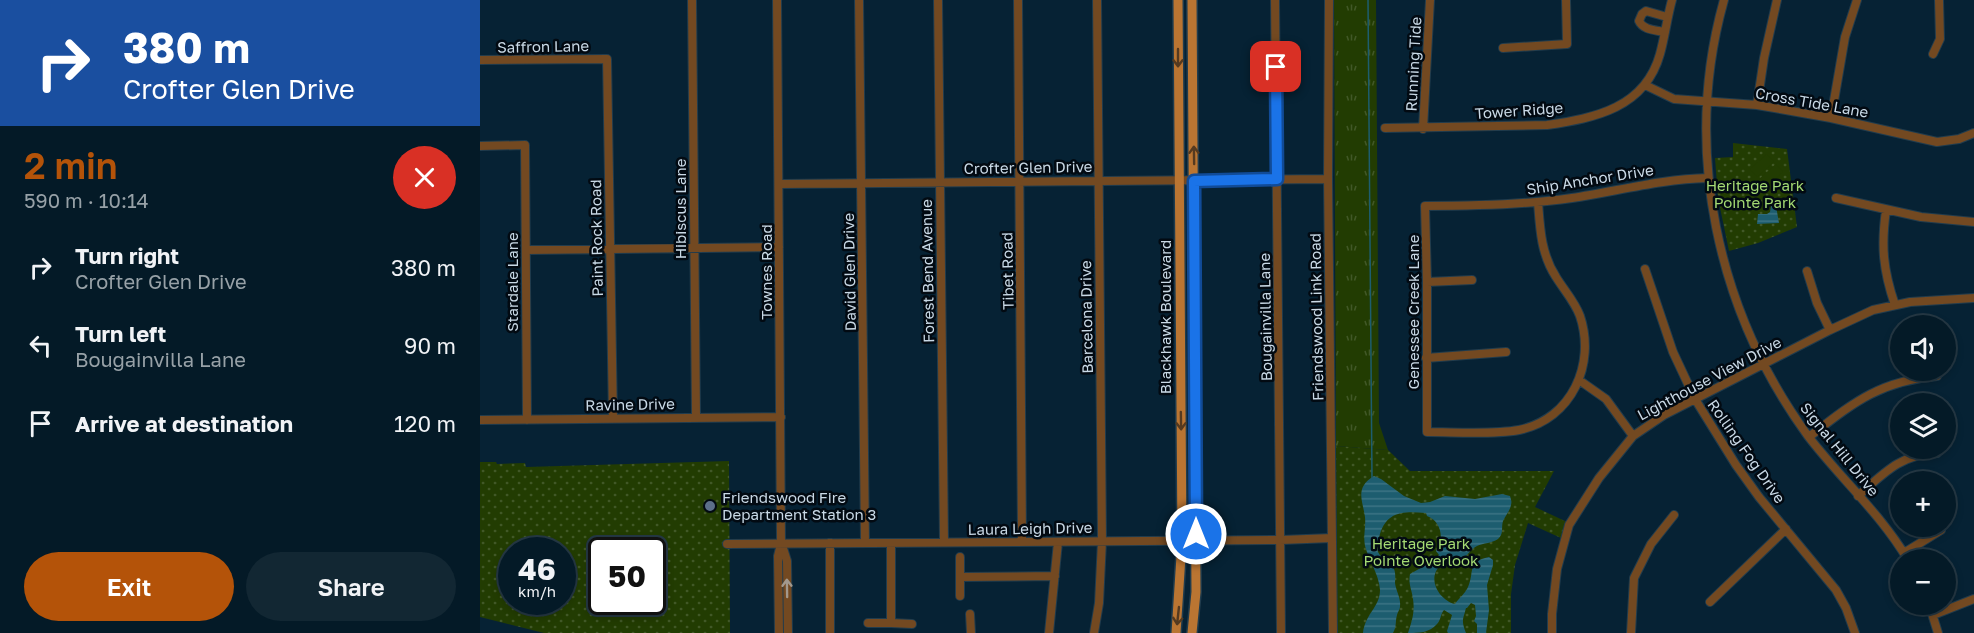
<!DOCTYPE html>
<meta charset="utf-8">
<style>
body{margin:0;font-family:"Golos Text",sans-serif;background:#122733;color:#f1f3f6;height:100vh;display:flex;flex-direction:column;font-size:22px;white-space:nowrap}
*{box-sizing:border-box;margin:0}
p{font-size:20px;color:#97a1a7}
.icon{flex:none;width:33px;height:33px;fill:none;stroke:currentColor;stroke-width:2;stroke-linecap:round;stroke-linejoin:round}
.map{position:relative;flex:1;overflow:hidden}
.panel{display:flex;flex-direction:column;background:#041a27;width:480px}
.panel>*{flex:none}
.top-card{background:#1a4fa0;color:#fff;overflow:hidden}
.buttons{position:absolute;left:1410px;top:315px;display:grid;gap:12px}
.buttons a{display:grid;place-items:center;width:66px;height:66px;border-radius:50%;background:#041a27;box-shadow:0 3px 9px #0003,0 0 0 2px #253844;font-size:30px}
.speed{position:absolute;left:18px;top:537px;display:flex;gap:12px;font-size:30px;font-weight:700;text-align:center}
.speed>*{display:grid;place-content:center;width:78px;height:78px;border-radius:50%;background:#041a27;box-shadow:0 3px 9px #0003,0 0 0 2px #253844;line-height:1}
.speed small{font-size:15px;font-weight:400}
.speed .limit{border:3px solid #111;border-radius:9px;background:#fff;color:#111}
.pin{position:absolute;display:grid;place-items:center;width:51px;height:51px;color:#fff;margin:-26px;border-radius:12px;box-shadow:0 3px 9px #0006}
.me{position:absolute;width:66px;margin:-33px;rotate:0deg;stroke-linejoin:round;filter:drop-shadow(0 0 4px #0008)}
.turn{display:flex;align-items:center;gap:21px;height:126px;padding:0 24px;font-size:27px}
.turn .icon{width:78px;height:78px;stroke-width:2.5}
.turn b{display:block;font-size:42px;line-height:51px}
.round{display:grid;place-items:center;flex:none;width:63px;height:63px;border-radius:32px;background:#122733}
.head{display:flex;align-items:center;justify-content:space-between;height:102px;padding:0 24px}
h1{font-size:36px;font-weight:600;line-height:45px;color:#b45309}
.primary-button{display:flex;gap:12px;margin-top:auto;padding:12px 24px}
.primary-button a{flex:1;height:69px;border-radius:36px;background:#b45309;color:#fff;font-size:24px;font-weight:600;line-height:69px;text-align:center}
.primary-button a+a{background:#122733;color:#f1f3f6}
ul{padding:0;list-style:none}
li{display:flex;align-items:center;gap:18px;height:78px;padding:0 24px}
li div{flex:1}
li b{display:block;font-size:22px}
li em{font-style:normal}
main{display:flex;flex:1;min-height:0}
.map>svg:first-child{display:block}
.grass{fill:url(#grass-tufts)}
.park{fill:url(#park-dots);fill-rule:evenodd}
.garden{fill:#223c02}
.water{fill:url(#water-rules)}
.lines{fill:none;stroke-linecap:round;stroke-linejoin:round}
.stream{stroke:#1d5d6f;stroke-width:1.5}
.minor-casing{stroke:#213c4d;stroke-width:10}
.major-casing{stroke:#213c4d;stroke-width:12}
.minor{stroke:#734921;stroke-width:8}
.major{stroke:#ba7532;stroke-width:9}
.oneway{stroke:#553a20}
.oneway2{stroke:#a2988d}
.route-casing{stroke:#114b97;stroke-width:15}
.route{stroke:#1a73e8;stroke-width:10}
.service-dot{fill:#5c6f8a;stroke:#020a12;stroke-width:2}
.labels{text-anchor:middle;dominant-baseline:central;stroke-width:5;stroke-linejoin:round;paint-order:stroke}
.street-label{font-size:15px;fill:#c9d9e6;stroke:#020a12}
.park-label{font-size:15px;fill:#a4da73;stroke:#020a12}
.poi-label{font-size:15px;fill:#c9d9e6;stroke:#020a12;text-anchor:start}
</style>
<main>
<section class="panel">
<div class="top-card">
<div class="turn"><svg class="icon" aria-label="right" viewBox="0 0 24 24"><path d="M7 20v-9h11M14 6l5 5-5 5"/></svg><div><b>380 m</b>Crofter Glen Drive</div></div>
</div>
<div class="head"><div><h1>2 min</h1><p>590 m · 10:14</p></div><a class="round" style="background:#d93025;color:#fff"><svg class="icon" aria-label="close" viewBox="0 0 24 24"><path d="M6 6l12 12M18 6L6 18"/></svg></a></div>
<ul>
<li><svg class="icon" aria-label="right" viewBox="0 0 24 24"><path d="M7 20v-9h11M14 6l5 5-5 5"/></svg><div><b>Turn right</b><p>Crofter Glen Drive</p></div><em>380 m</em></li>
<li><svg class="icon" aria-label="left" viewBox="0 0 24 24"><path d="M17 20v-9H6M10 6l-5 5 5 5"/></svg><div><b>Turn left</b><p>Bougainvilla Lane</p></div><em>90 m</em></li>
<li><svg class="icon" aria-label="arrive" viewBox="0 0 24 24"><path d="M6 21V4h12l-3 4 3 4H6"/></svg><div><b>Arrive at destination</b></div><em>120 m</em></li>
</ul>
<div class="primary-button"><a>Exit</a><a>Share</a></div>
</section>
<div class="map">
<svg width="1494" height="633" viewBox="0 0 1494 633">
<defs>
<pattern id="grass-tufts" width="24" height="20" patternUnits="userSpaceOnUse" patternTransform="scale(1.5)"><rect width="24" height="20" fill="#223c02"/><path d="M3 7l-1-3M5 7V3M7 7l1-3M15 17l-1-3M17 17v-4M19 17l1-3" fill="none" stroke="#415827"/></pattern>
<pattern id="park-dots" width="8" height="8" patternUnits="userSpaceOnUse" patternTransform="scale(1.5)"><rect width="8" height="8" fill="#223c02"/><path d="M2 2h.1M6 6h.1" fill="none" stroke="#415827" stroke-width="1.8" stroke-linecap="round"/></pattern>
<pattern id="water-rules" width="6" height="5" patternUnits="userSpaceOnUse" patternTransform="scale(1.5)"><rect width="6" height="5" fill="#1d5d6f"/><path d="M0 2.5h6" fill="none" stroke="#3c7484"/></pattern>
</defs>
<rect width="100%" height="100%" fill="#062234"/>
<path class="grass" d="M854,0H896L899,423L908,450L856,446Z"/>
<path class="park" d="M1253,143L1307,149L1317,227L1278,243L1249,251L1238,198L1235,158L1253,157Z
M856,446L908,450L930,471H1074L1055,507L1087,522L1081,538L1048,523L1035,565L1031,594V633H857Z
M249,461L250,633H64L0,617V462H16L17,464L45,463L46,467ZM32,550H82V602H32ZM122,550H172V602H122Z"/>
<path class="garden" d="M1287,154L1294,162L1277,177L1270,169Z
M1296,164L1303,172L1286,187L1279,179Z"/>
<path class="water" d="M1291,206H1296L1299,223L1277,224L1278,214H1287L1290,212Z
M894,476L901,479L924,496L941,503L950,502L965,496L995,499L1022,494L1030,496C1031,500 1032,501 1031,505C1030,511 1025,516 1023,521C1021,528 1024,534 1018,539C1013,543 1003,543 997,546C991,549 988,555 983,558C976,562 968,559 961,565C946,578 959,600 975,604C979,598 985,594 988,587C995,572 986,562 1009,557L1013,560V565L1007,585L1009,610L1006,633H997V624L994,621L996,616L995,605L991,603L987,608H986C983,620 981,620 986,633H968L967,631L972,615L964,610C960,615 961,620 957,624C949,633 939,633 928,633C932,621 935,612 933,599C932,590 928,584 930,574L951,562L959,555L956,551C965,539 961,521 947,516L946,513C923,511 905,511 899,538C898,543 896,548 898,552C902,560 911,562 914,569C916,574 915,579 915,583C916,591 921,598 920,606C920,610 918,611 917,615C915,622 917,626 913,633H883C885,614 900,607 900,590C899,574 889,561 885,546C883,536 886,527 885,517C883,501 874,488 894,476Z"/>
<g class="lines">
<path class="stream" d="M888,0L892,479"/>
<g class="minor-casing">
<path id="minor" d="M212,0L216,417
M297,0L301,544L298,556L299,633
M379,0L385,543
M458,0L464,542
M538,0L542,542
M795,0L801,633
M849,0L848,179L853,633
M1244,0C1202,150 1237,311 1328,436C1360,478 1401,514 1428,560
M1184,32C1175,30 1163,30 1159,21L1162,14L1166,11L1187,17
M1023,48L1087,44L1086,0
M1453,54L1460,39L1459,0
M0,60L127,59L133,418
M1165,85L1194,99L1277,105L1351,118L1457,142L1479,139L1494,133
M1277,105L1284,58L1297,0
M1351,118L1365,37L1377,0
M905,128L1067,125C1115,118 1165,108 1180,54C1185,36 1187,18 1192,0
M943,129L950,0
M0,146L45,145L47,420
M299,184L848,179
M1356,198L1441,217L1494,222
M1058,202C1060,229 1061,254 1076,277C1084,290 1095,302 1100,316C1116,364 1092,419 1039,430C1012,435 975,432 947,432V282L945,206C994,206 1044,205 1092,198C1138,191 1181,179 1228,178
M1406,210C1401,246 1403,270 1415,305
M46,250L299,247
M1165,269L1193,352L1215,399L1256,465L1279,497L1356,590L1366,608L1375,633
M1327,271L1337,303L1350,330
M947,282L992,280
M946,358L1026,352
M1099,380L1126,399L1153,436
M0,420L301,417
M1329,437C1373,403 1399,381 1457,376
M1378,496C1404,473 1421,454 1457,453
M350,543V633
M247,544L801,540L852,538
M302,545L307,561L308,633
M1424,553L1461,530
M480,557V577L575,576
M480,577V596
M1230,602L1306,529
M1449,604L1458,633
M490,614L491,633
M1453,615L1494,599
M388,623H411V543
M411,623L432,624
M569,633L578,542
M614,633L619,603L622,541L617,0
M1072,633V614L1077,569L1089,525L1119,478L1153,436L1184,415L1350,330L1393,310L1430,302L1494,298
M1151,633L1154,578L1171,544L1194,515"/>
</g>
<g class="major-casing">
<path id="major" d="M712,0L716,592L712,633
M696,633L702,541L698,0"/>
</g>
<use href="#minor" class="minor"/>
<use href="#major" class="major"/>
</g>
<defs><path id="oneway-shaft" d="M-6 0H5M1.5-3L5.5 0L1.5 3" fill="none" stroke-width="1.6" stroke-linecap="round" stroke-linejoin="round" transform="scale(1.5)"/></defs>
<g class="oneway">
<use href="#oneway-shaft" transform="translate(698 58) rotate(90)"/>
<use href="#oneway-shaft" transform="translate(714 155) rotate(-91)"/>
<use href="#oneway-shaft" transform="translate(701 421) rotate(89)"/>
<use href="#oneway-shaft" transform="translate(698 616) rotate(96)"/>
</g>
<use class="oneway2" href="#oneway-shaft" transform="translate(307 588) rotate(-91)"/>
<g class="lines">
<g class="route-casing">
<path id="route" d="M716,534L714,181L797,179L796,67"/>
</g>
<use href="#route" class="route"/>
</g>
<circle class="service-dot" cx="230" cy="506" r="6"/>
<g class="labels">
<g class="street-label">
<text transform="translate(63 46) rotate(-1)">Saffron Lane</text>
<text transform="translate(933 64) rotate(-87)">Running Tide</text>
<text transform="translate(1332 102) rotate(10)">Cross Tide Lane</text>
<text transform="translate(1039 110) rotate(-4)">Tower Ridge</text>
<text transform="translate(548 167) rotate(-1)">Crofter Glen Drive</text>
<text transform="translate(1110 179) rotate(-9)">Ship Anchor Drive</text>
<text transform="translate(200 209) rotate(-90)">Hibiscus Lane</text>
<text transform="translate(116 238) rotate(-91)">Paint Rock Road</text>
<text transform="translate(447 271) rotate(-91)">Forest Bend Avenue</text>
<text transform="translate(527 271) rotate(-91)">Tibet Road</text>
<text transform="translate(286 272) rotate(-90)">Townes Road</text>
<text transform="translate(369 272) rotate(-91)">David Glen Drive</text>
<text transform="translate(32 282) rotate(-90)">Stardale Lane</text>
<text transform="translate(933 312) rotate(-90)">Genessee Creek Lane</text>
<text transform="translate(606 317) rotate(-91)">Barcelona Drive</text>
<text transform="translate(685 317) rotate(-90)">Blackhawk Boulevard</text>
<text transform="translate(785 317) rotate(-91)">Bougainvilla Lane</text>
<text transform="translate(836 317) rotate(-91)">Friendswood Link Road</text>
<text transform="translate(1229 378) rotate(-28)">Lighthouse View Drive</text>
<text transform="translate(150 404) rotate(-1)">Ravine Drive</text>
<text transform="translate(1360 449) rotate(51)">Signal Hill Drive</text>
<text transform="translate(1267 451) rotate(55)">Rolling Fog Drive</text>
<text transform="translate(550 528) rotate(-1)">Laura Leigh Drive</text>
</g>
<g class="park-label">
<text x="1275" y="185">Heritage Park<tspan x="1275" dy="17">Pointe Park</tspan></text>
<text x="941" y="543">Heritage Park<tspan x="941" dy="17">Pointe Overlook</tspan></text>
</g>
<g class="poi-label">
<text x="242" y="497">Friendswood Fire<tspan x="242" dy="17">Department Station 3</tspan></text>
</g>
</g>
</svg>
<div class="buttons">
<a><svg class="icon" aria-label="sound" viewBox="0 0 24 24"><path d="M4 9h4l5-4v14l-5-4H4zM17 9q2 3 0 6"/></svg></a>
<a><svg class="icon" aria-label="layers" viewBox="0 0 24 24"><path d="M12 4l9 5-9 5-9-5zM3 14l9 5 9-5"/></svg></a>
<a>+</a>
<a>−</a>
</div>
<div class="speed"><div>46<small>km/h</small></div><div class="limit">50</div></div>
<div class="pin" style="left:796px;top:67px;background:#d93025"><svg class="icon" aria-label="arrive" viewBox="0 0 24 24"><path d="M6 21V4h12l-3 4 3 4H6"/></svg></div>
<svg class="me" style="left:716px;top:534px" viewBox="-20 -20 40 40"><circle r="17" fill="#1a73e8" stroke="#fff" stroke-width="3"/><path d="M0-11L8 9 0 5-8 9z" fill="#fff"/></svg>
</div>
</main>
